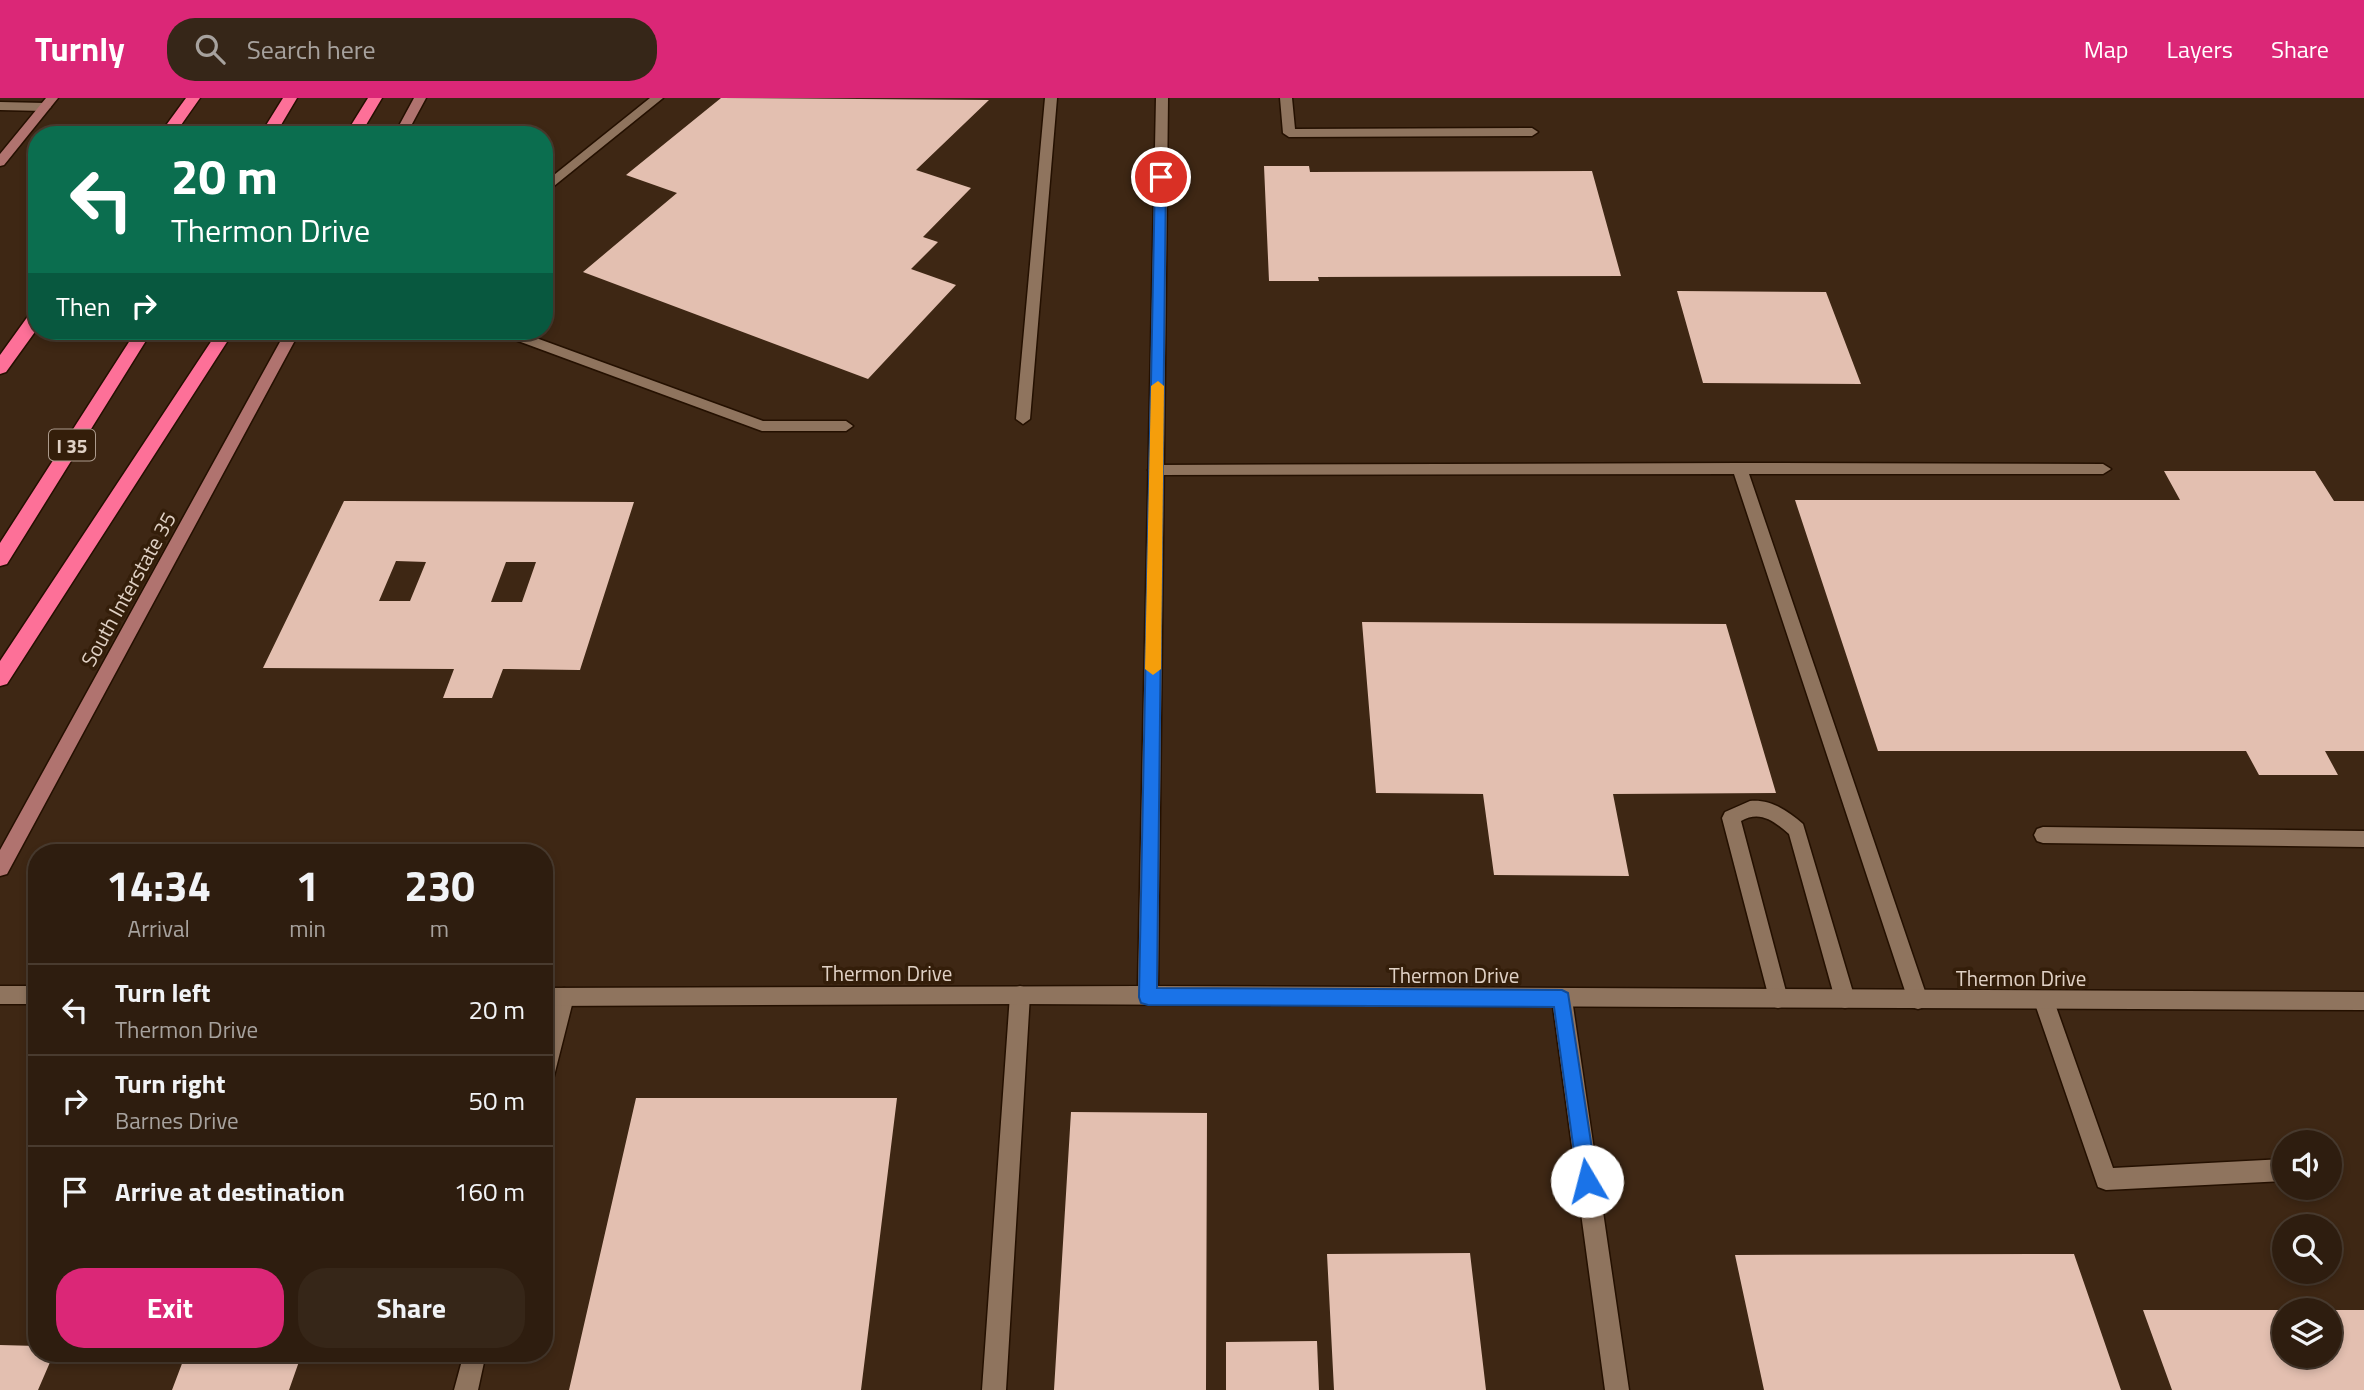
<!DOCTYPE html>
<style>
body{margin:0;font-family:"Titillium Web",sans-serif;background:#362618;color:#f1f3f6;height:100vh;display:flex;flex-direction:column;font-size:26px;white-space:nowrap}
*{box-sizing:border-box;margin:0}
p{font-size:23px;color:#a7a29e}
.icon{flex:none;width:38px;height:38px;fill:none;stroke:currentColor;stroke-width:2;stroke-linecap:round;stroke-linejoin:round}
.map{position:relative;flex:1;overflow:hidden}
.details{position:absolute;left:28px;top:746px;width:525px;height:518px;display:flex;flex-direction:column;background:#2e1d0f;border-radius:28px;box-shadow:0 4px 10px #0003,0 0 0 2px #493b2f}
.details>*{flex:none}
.top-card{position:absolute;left:28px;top:28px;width:525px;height:214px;border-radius:28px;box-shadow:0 4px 10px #0003,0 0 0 2px #493b2f;background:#0b6e4f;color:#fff;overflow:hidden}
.buttons{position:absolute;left:2272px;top:1032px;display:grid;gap:14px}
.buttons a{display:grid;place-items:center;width:70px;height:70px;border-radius:50%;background:#2e1d0f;box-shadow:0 4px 10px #0003,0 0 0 2px #493b2f;font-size:35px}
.pin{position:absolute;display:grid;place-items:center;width:60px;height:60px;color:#fff;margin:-30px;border:4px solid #fff;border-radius:50%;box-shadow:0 2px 7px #0007}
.me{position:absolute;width:77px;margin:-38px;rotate:352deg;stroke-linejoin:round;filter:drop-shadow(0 0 5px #0008)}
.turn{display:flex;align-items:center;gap:24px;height:147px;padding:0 28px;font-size:32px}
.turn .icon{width:91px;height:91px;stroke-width:2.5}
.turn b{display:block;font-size:49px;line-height:60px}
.then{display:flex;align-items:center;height:66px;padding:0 28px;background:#0003;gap:14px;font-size:26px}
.eta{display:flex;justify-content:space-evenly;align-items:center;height:119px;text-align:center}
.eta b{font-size:42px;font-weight:700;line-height:49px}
.button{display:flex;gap:14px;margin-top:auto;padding:14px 28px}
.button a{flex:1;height:80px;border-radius:28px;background:#db2777;color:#fff;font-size:28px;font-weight:700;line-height:80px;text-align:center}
.button a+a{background:#362618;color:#f1f3f6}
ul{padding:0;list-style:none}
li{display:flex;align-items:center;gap:21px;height:91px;padding:0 28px;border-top:2px solid #493b2f}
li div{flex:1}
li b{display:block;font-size:26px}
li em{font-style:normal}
header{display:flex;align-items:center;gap:42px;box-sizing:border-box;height:98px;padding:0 35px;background:#db2777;color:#fff}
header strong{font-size:33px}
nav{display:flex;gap:38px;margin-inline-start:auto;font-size:24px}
.search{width:490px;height:63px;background:#362618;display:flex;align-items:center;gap:18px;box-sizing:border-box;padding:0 24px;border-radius:28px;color:#a7a29e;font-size:26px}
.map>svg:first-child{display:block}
.building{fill:#e3bfb0;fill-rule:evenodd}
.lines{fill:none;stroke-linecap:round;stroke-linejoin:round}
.service-casing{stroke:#241000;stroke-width:3}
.minor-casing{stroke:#241000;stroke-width:3}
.secondary-casing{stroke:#241000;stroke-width:3}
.motorway-casing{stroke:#241000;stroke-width:3}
.service{fill:#8f745e;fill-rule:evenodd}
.minor{fill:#8f745e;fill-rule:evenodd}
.secondary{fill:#b0736f;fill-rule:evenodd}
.motorway{fill:#fd7098;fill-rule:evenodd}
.route{fill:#1a73e8;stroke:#114b97;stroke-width:2}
.slow{fill:#f59e0b}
.labels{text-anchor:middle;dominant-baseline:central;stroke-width:7;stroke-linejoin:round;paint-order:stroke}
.shield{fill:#341e0a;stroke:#ac9b8d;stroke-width:2}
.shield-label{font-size:19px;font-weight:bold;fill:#e0d1c5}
.street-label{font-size:21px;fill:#e0d1c5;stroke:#341e0a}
</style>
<header>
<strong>Turnly</strong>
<div class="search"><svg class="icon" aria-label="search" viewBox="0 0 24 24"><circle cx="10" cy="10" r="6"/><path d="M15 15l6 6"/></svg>Search here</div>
<nav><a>Map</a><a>Layers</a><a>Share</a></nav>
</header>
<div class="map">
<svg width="2364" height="1292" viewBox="0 0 2364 1292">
<rect width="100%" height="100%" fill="#3e2714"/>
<path class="building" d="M721,0L989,2L916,72L971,90L923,139L938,144L911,171L956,187L868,281L583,174L677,95L626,77Z
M1264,68H1309L1310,74L1592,73L1621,178L1318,179L1319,183H1269Z
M1677,193L1826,194L1861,286L1703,285Z
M2164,373H2315L2334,403H2364V653H2325L2338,677H2259L2246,653H1878L1795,402H2180Z
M344,403L634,404L580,572L503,571L492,600H443L454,571L263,570ZM396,463L426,464L410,503H379ZM506,464H536L522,504H491Z
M1362,524L1726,526L1776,695L1613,696L1629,778L1494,777L1483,696L1376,695Z
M636,1000H897L861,1292H569Z
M1071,1014L1207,1015L1206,1292H1054Z
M1470,1155L1486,1292H1334L1327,1156Z
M2074,1156L2121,1292H1764L1735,1157Z
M2143,1212H2284V1258H2329V1212H2364V1292H2172Z
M1317,1243L1319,1292H1226V1244Z
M0,1247L37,1248V1255H54L38,1292H0Z
M186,1255H302L289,1292H172Z"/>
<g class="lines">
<g class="service-casing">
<path id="service" d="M650,0H663L544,96V85Z
M1045,0H1057L1030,321L1023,326L1016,321Z
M1280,0H1292L1295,31L1532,30L1538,34L1532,38L1289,39L1283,35Z
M0,4L45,5L51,9L45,13L0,12Z
M497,233H517L763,323H846L853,328L846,333H762L499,236Z
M1740,365L2103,366L2111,371L2103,376H1749L1928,902L1925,909L1918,911L1911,909L1908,902L1734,376L1156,377L1148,372L1156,367Z
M1750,703C1771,701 1788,713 1803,726L1855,901L1852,908L1845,910L1838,908L1835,901L1789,736C1774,723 1760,712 1741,723L1788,901L1785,908L1778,910L1771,908L1722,720L1725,714Z
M2043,729L2364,733V749L2043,745L2037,743L2034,737L2037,731Z
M1020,888L1027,890L1030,897L1006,1292H982L1010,897L1013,890Z
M564,890L571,892L574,899L554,978L551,985L544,988C544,955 544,923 557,892Z
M1562,892L1569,894L1572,901L1629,1292H1605L1552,901L1555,894Z
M2044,894L2051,896L2054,903L2113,1070L2284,1061V1083L2106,1092L2098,1089L2034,903L2037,896Z
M464,1255H486L478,1292H454Z"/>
</g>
<g class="minor-casing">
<path id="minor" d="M1156,0H1168L1158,888L2364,894V912L1020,906L544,908V890L1138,888Z
M0,888H37V906H0Z"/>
</g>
<g class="secondary-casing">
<path id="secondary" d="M46,0H58L4,67L0,68V56Z
M414,0H426L406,37H394Z
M286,233H300L7,776L0,778V752Z"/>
</g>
<g class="motorway-casing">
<path id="motorway" d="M186,0H200L174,37H159Z
M283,0H297L275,37H260Z
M368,0H382L360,37H345Z
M37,213V231L6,274L0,276V257L31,214Z
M136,233H152L7,466L0,468V445Z
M218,233H234L7,586L0,588V563Z"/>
</g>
<use href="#service" class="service"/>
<use href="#minor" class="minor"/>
<use href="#secondary" class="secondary"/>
<use href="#motorway" class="motorway"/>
</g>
<path class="route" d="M1161,76L1166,79L1157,890L1562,892L1568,895L1597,1083L1594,1090L1587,1093L1581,1090L1578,1083L1554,909L1148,907L1141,905L1139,899L1155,79Z"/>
<path class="slow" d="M1158,283L1164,288L1161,571L1153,577L1145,571L1151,288Z"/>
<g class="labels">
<rect class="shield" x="49" y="331.5" width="46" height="31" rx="5"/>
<g class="shield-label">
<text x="72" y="347">I 35</text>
</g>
<g class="street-label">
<text transform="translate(128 491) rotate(-61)">South Interstate 35</text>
<text x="887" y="875">Thermon Drive</text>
<text x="1454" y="877">Thermon Drive</text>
<text x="2021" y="880">Thermon Drive</text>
</g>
</g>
</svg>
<div class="buttons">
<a><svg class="icon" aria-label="sound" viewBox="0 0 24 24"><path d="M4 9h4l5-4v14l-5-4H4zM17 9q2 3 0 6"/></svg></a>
<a><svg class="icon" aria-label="search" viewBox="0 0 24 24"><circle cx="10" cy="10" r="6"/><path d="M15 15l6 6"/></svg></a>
<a><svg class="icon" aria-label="layers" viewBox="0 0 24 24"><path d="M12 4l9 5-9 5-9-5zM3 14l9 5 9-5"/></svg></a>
</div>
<div class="pin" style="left:1161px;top:79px;background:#d93025"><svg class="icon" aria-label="arrive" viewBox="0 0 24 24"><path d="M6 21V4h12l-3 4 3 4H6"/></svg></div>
<svg class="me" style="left:1587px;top:1083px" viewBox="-20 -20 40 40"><circle r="19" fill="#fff"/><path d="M0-13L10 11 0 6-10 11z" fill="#1a73e8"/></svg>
<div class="top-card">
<div class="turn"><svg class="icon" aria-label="left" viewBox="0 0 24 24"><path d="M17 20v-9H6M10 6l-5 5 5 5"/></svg><div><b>20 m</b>Thermon Drive</div></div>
<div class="then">Then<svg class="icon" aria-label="right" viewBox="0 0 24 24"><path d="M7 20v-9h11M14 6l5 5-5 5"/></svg></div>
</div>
<section class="details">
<div class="eta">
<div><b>14:34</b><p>Arrival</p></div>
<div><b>1</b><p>min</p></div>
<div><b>230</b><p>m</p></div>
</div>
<ul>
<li><svg class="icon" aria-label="left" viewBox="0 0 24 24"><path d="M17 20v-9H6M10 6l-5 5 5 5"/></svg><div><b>Turn left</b><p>Thermon Drive</p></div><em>20 m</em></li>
<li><svg class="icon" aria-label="right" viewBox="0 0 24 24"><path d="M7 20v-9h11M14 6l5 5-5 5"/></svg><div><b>Turn right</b><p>Barnes Drive</p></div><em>50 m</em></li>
<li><svg class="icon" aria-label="arrive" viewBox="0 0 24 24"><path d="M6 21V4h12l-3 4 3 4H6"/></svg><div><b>Arrive at destination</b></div><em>160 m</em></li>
</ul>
<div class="button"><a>Exit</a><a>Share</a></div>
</section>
</div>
